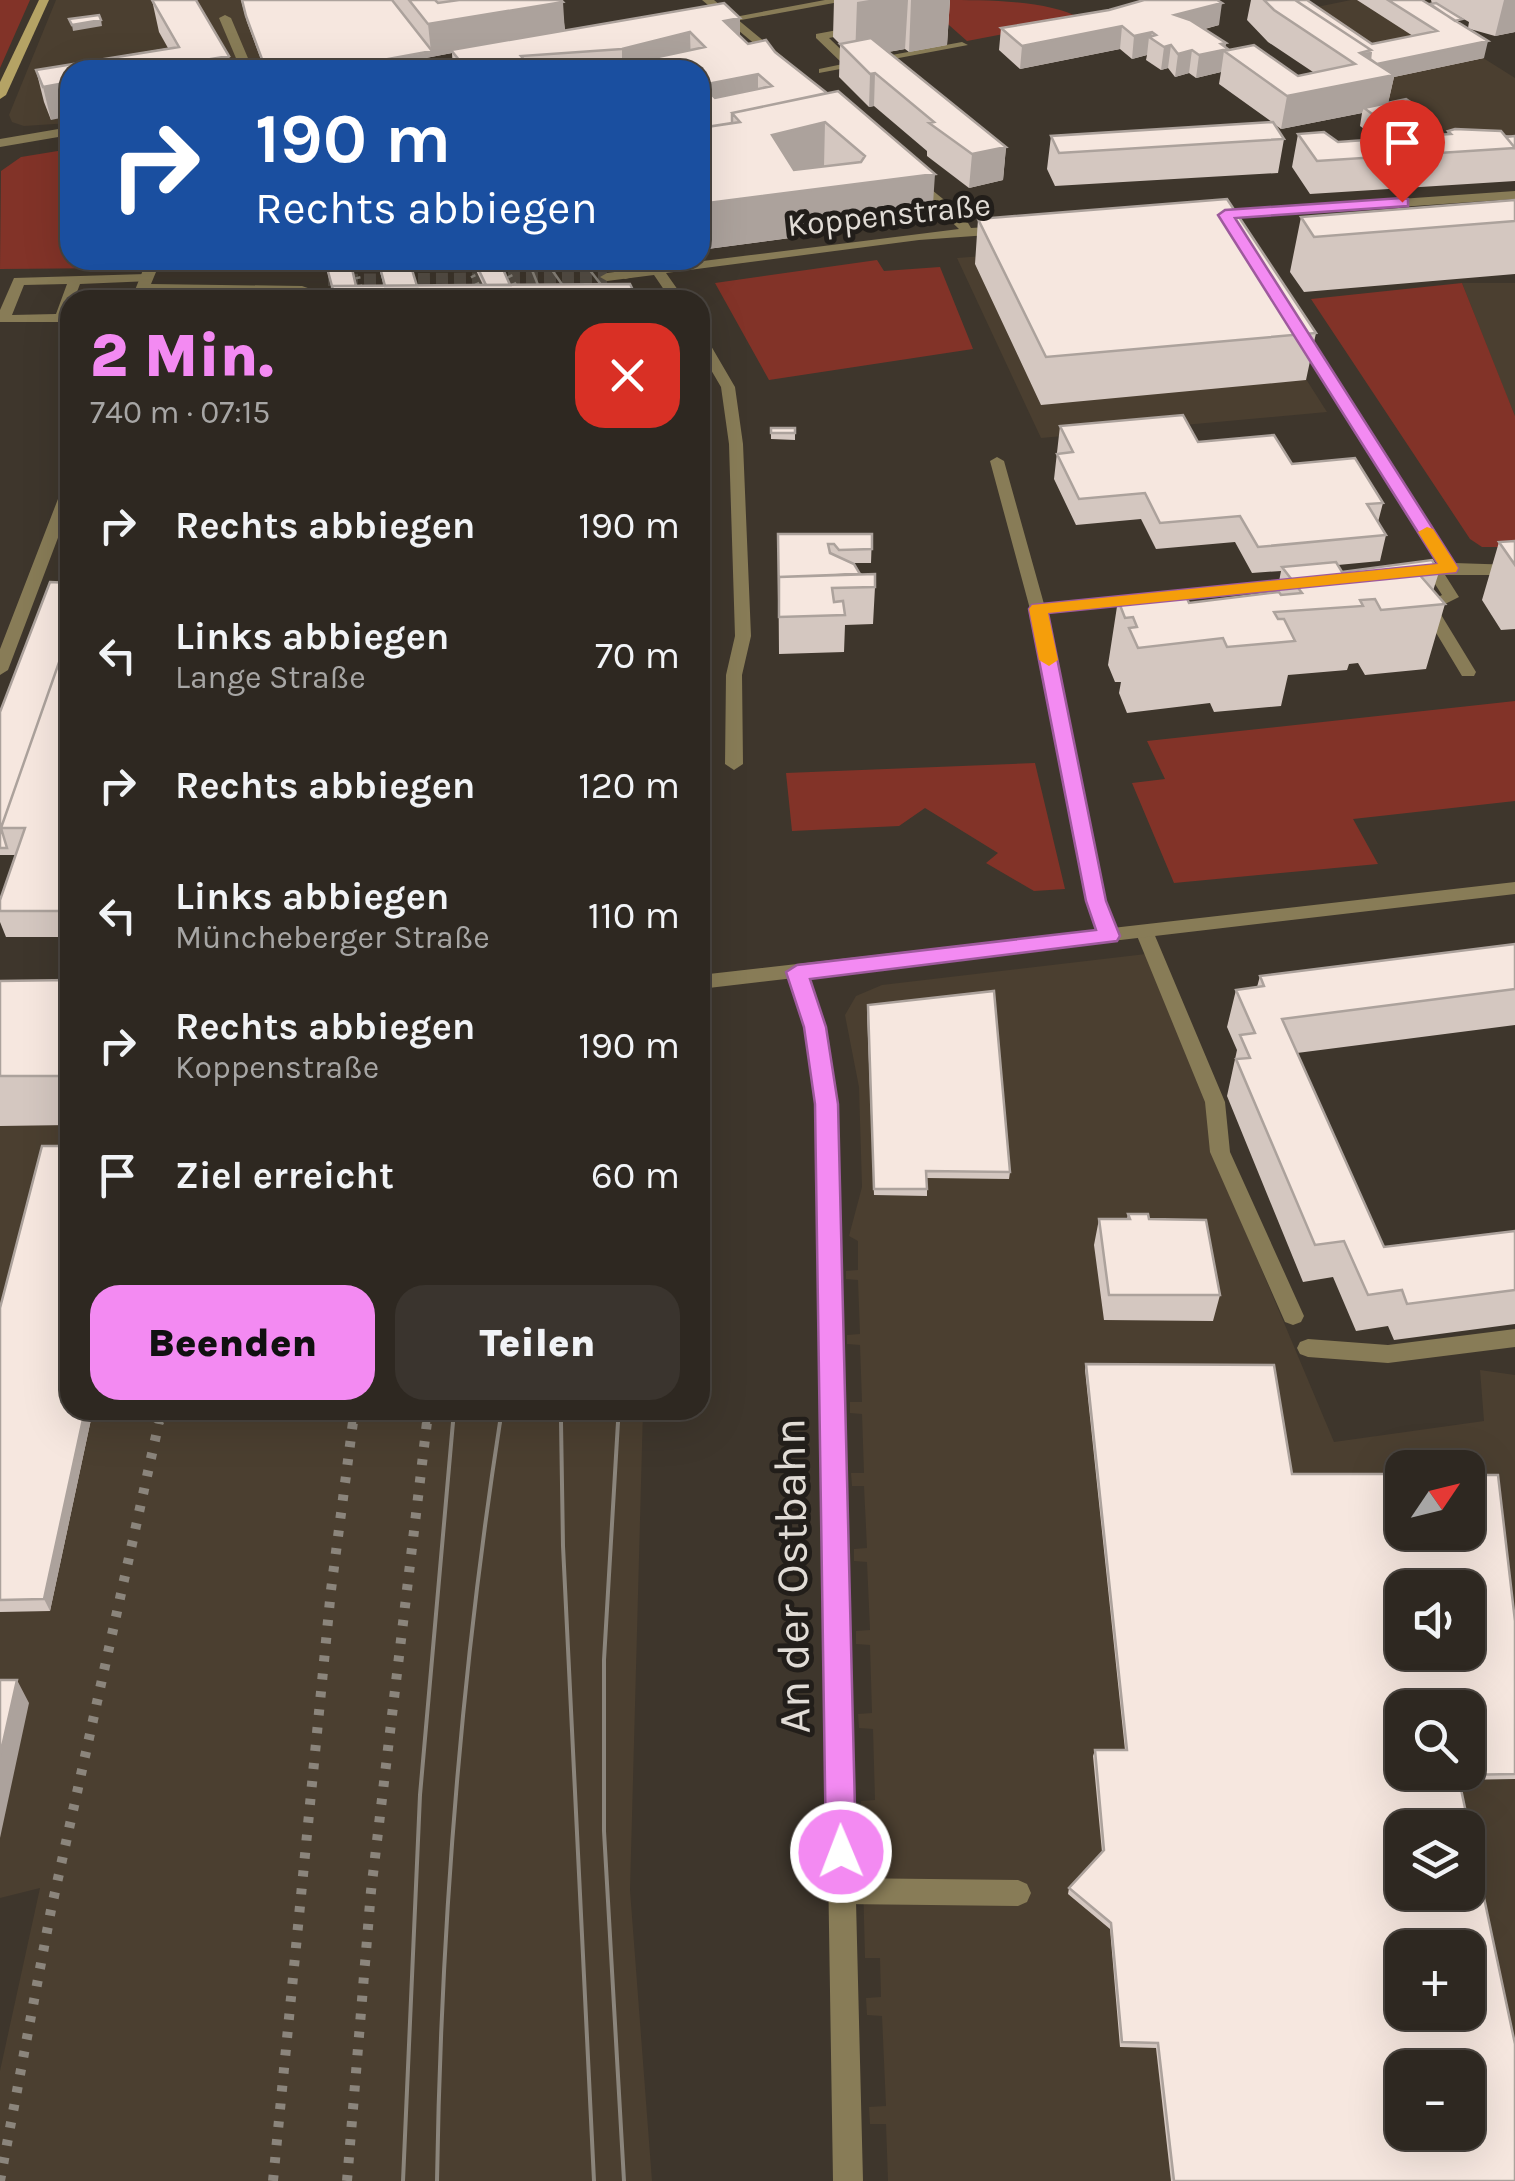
<!DOCTYPE html>
<html lang="de">
<meta charset="utf-8">
<style>
body{margin:0;font-family:Karla,sans-serif;background:#3a342e;color:#f1f3f6;height:100vh;display:flex;flex-direction:column;font-size:38px;white-space:nowrap}
*{box-sizing:border-box;margin:0}
p{font-size:32px;color:#a7a6a5}
.icon{flex:none;width:55px;height:55px;fill:none;stroke:currentColor;stroke-width:2;stroke-linecap:round;stroke-linejoin:round}
.map{position:relative;flex:1;overflow:hidden}
.side{position:absolute;left:60px;top:290px;width:650px;height:1130px;display:flex;flex-direction:column;background:#2e2821;border-radius:30px;box-shadow:0 10px 40px #0002,0 0 0 2px #49443f}
.side>*{flex:none}
.top-card{position:absolute;left:60px;top:60px;width:650px;height:210px;border-radius:30px;box-shadow:0 10px 40px #0002,0 0 0 2px #49443f;background:#1a4fa0;color:#fff;overflow:hidden}
.needle{width:65px;rotate:55deg}
.controls{position:absolute;left:1385px;top:1450px;display:grid;gap:20px}
.controls a{display:grid;place-items:center;width:100px;height:100px;border-radius:20px;background:#2e2821;box-shadow:0 10px 40px #0002,0 0 0 2px #49443f;font-size:50px}
.pin{position:absolute;display:grid;place-items:center;width:85px;height:85px;color:#fff;margin:-102px -42px;border-radius:50% 50% 50% 0;rotate:-45deg;box-shadow:0 0 10px #0007}
.pin .icon{rotate:45deg}
.me{position:absolute;width:110px;margin:-55px;rotate:359deg;stroke-linejoin:round;filter:drop-shadow(0 0 8px #0008)}
.turn{display:flex;align-items:center;gap:35px;height:210px;padding:0 30px;font-size:45px}
.turn .icon{width:130px;height:130px;stroke-width:2.5}
.turn b{display:block;font-size:70px;line-height:85px}
.round{display:grid;place-items:center;flex:none;width:105px;height:105px;border-radius:30px;background:#3a342e}
.headline{display:flex;align-items:center;justify-content:space-between;height:170px;padding:0 30px}
h1{font-size:60px;font-weight:800;line-height:75px;color:#f38af2}
.action{display:flex;gap:20px;margin-top:auto;padding:20px 30px}
.action a{flex:1;height:115px;border-radius:30px;background:#f38af2;color:#111;font-size:40px;font-weight:800;line-height:115px;text-align:center}
.action a+a{background:#3a342e;color:#f1f3f6}
ul{padding:0;list-style:none}
li{display:flex;align-items:center;gap:30px;height:130px;padding:0 30px}
li div{flex:1}
li b{display:block;font-size:38px}
li em{font-style:normal}
.map>svg:first-child{display:block}
.built{fill:#4b3f30;fill-rule:evenodd}
.green{fill:#823328}
.lines{fill:none;stroke-linecap:round;stroke-linejoin:round}
.minor-tunnel{stroke:#564f46;stroke-width:12;stroke-dasharray:12 6;stroke-linecap:butt}
.service{fill:#887c57;fill-rule:evenodd}
.minor{fill:#887c57;fill-rule:evenodd}
.tertiary{fill:#887c57;fill-rule:evenodd}
.secondary{fill:#b5a365;fill-rule:evenodd}
.tram-far1{stroke:#8b857c;stroke-width:2.5}
.tram{stroke:#8b857c;stroke-width:4}
.rail-far2{stroke:#8b857c;stroke-width:5;stroke-dasharray:2.5 6;stroke-linecap:butt}
.rail-far1{stroke:#8b857c;stroke-width:8;stroke-dasharray:5 10;stroke-linecap:butt}
.rail{stroke:#8b857c;stroke-width:10;stroke-dasharray:6 12;stroke-linecap:butt}
.wall{fill:#d4c7c0;fill-rule:evenodd}
.shaded-wall{fill:#aca29c}
.building{fill:#f6e7df;stroke:#aca29c;stroke-width:2.5;fill-rule:evenodd}
.route{fill:#f38af2;stroke:#9e5a9d;stroke-width:2.5}
.slow{fill:#f59e0b}
.labels{text-anchor:middle;dominant-baseline:central;stroke-width:10;stroke-linejoin:round;paint-order:stroke}
.far-street-label{font-size:32px;fill:#e1dcd6;stroke:#221e1a}
.near-street-label{font-size:45px;fill:#e1dcd6;stroke:#221e1a}
</style>
<div class="map">
<svg width="1515" height="2181" viewBox="0 0 1515 2181">
<rect width="100%" height="100%" fill="#3e362c"/>
<path class="built" d="M56,0H241L265,70H70V123L24,126L12,122L9,115Z
M1351,0H1391L1515,78V181H1506L1488,161L1436,124H1428L1407,111L1267,17Z
M1216,238L1327,412L1041,438L957,258Z
M1462,283H1515V416L1507,397Z
M1146,954L1208,1101L1211,1149L1334,1442L1484,1421L1480,1370L1515,1375V2181H888L886,2124H870L869,2107L886,2106L882,2016L867,2015L866,1998L881,1997L880,1958H865L861,1801L875,1800L873,1729L859,1728L858,1714L872,1713L870,1645L856,1644V1631L870,1630L867,1562L854,1561V1549L867,1548L864,1486H852L851,1473H864L862,1414L850,1413V1402H862L860,1345L847,1344V1335L860,1334L858,1280L846,1279V1271L858,1270V1241L849,1236L862,1187L859,1087L845,1015L856,996L882,985ZM1402,1468H1468V1532H1402ZM1402,1588H1468V1652H1402ZM1402,1708H1468V1772H1402ZM1402,1828H1468V1892H1402ZM1402,1948H1468V2012H1402ZM1402,2068H1468V2132H1402Z
M70,1030V1410H643L630,1890L652,2181H0V2071L40,1888L0,1898V1031Z"/>
<path class="green" d="M0,0H30L0,68Z
M944,0C986,0 1050,0 1081,19L967,41L924,3Z
M70,149V260H122L118,268L0,269L1,171L21,157Z
M877,260L884,271L940,267L973,349L769,380L715,283Z
M1462,283L1515,416V547H1482L1470,539L1311,299Z
M1515,701V801L1353,819L1378,864L1174,883L1132,783L1165,779L1147,741Z
M1035,763L1065,889L1034,891L986,863L998,853L925,808L899,826L792,831L786,773Z"/>
<g class="lines">
<path class="minor-tunnel" d="M328,280L607,277"/>
<path class="service" d="M225,15L231,18L253,70H241L219,18Z
M859,26L863,27V31L829,38L854,62L962,42L968,45L819,73V69L843,64L816,38V34Z
M602,260H613L637,276L625,279L602,265Z
M146,274L153,278L151,281L80,284L74,300H70V322H0V310L14,278ZM67,284L56,314L12,315L24,285Z
M1434,565L1440,567L1459,597L1437,608L1476,672L1474,676H1462L1420,606L1442,595L1426,570Z
M1144,925L1153,931L1225,1102L1230,1152L1304,1316L1301,1322L1293,1325L1285,1322L1210,1152L1205,1102L1135,931Z
M1515,1329V1347L1388,1363L1308,1357L1300,1354L1297,1348L1300,1342L1308,1339L1388,1345Z
M842,1878L1018,1880L1027,1884L1031,1893L1027,1902L1018,1906L842,1904L833,1900L829,1891L833,1882Z"/>
<path class="minor" d="M702,0H714L783,57V61H775Z
M916,177L964,216L971,228L1002,226L1008,230L1002,234L919,240L666,273L685,300H671L654,275L607,281L600,277L607,273L959,229L912,184L910,181Z
M1515,191V199L1211,220L1205,216L1211,212Z
M147,260H161L151,284L302,286L337,298L322,300L301,294L148,292L145,298H135L133,295Z
M1298,325L1305,329L1454,563L1515,565V575H1408V569L1439,564L1291,329Z
M700,335L707,339L735,387L743,444L751,636L742,675L743,764L734,770L725,764L726,675L735,636L729,444L721,387L700,351Z
M997,457L1004,461L1044,604L1305,579L1313,584L1305,589L1047,613L1105,901L1118,935L1109,942L1100,935L1087,901L1030,609L990,461Z
M70,482V506L8,670L0,675V649L63,486Z
M797,966C822,976 832,1076 836,1103L863,2181H833L816,1103L805,1027L787,973Z"/>
<path class="tertiary" d="M825,0H850L714,25L708,22Z
M478,60L484,63L482,65L436,70Z
M70,127V135L0,147V139Z
M1515,882V894L700,989V975Z"/>
<path class="secondary" d="M39,0H49L6,95L0,99V82Z"/>
<path class="tram-far1" d="M349,0L401,70
M378,0L432,70
M528,260L544,300
M545,260L573,300
M582,260L613,300
M561,1410V1424
M453,1424L454,1410
M500,1424L502,1410
M618,1424L619,1410"/>
<path class="tram" d="M561,1422L563,1546L594,2181
M618,1422L604,1660V1831L624,2181
M403,2181L420,1795L453,1422
M437,2181C441,1926 461,1674 500,1422"/>
<path class="rail-far2" d="M354,260L363,300
M465,260L485,300
M502,260L522,300"/>
<path class="rail-far1" d="M159,1424L162,1410
M352,1424L354,1410
M426,1424L428,1410"/>
<path class="rail" d="M0,2181L51,1910L159,1422
M273,2181L331,1590L353,1422
M347,2181L371,1891L427,1422"/>
</g>
<path class="wall" d="M152,0L229,56L232,70H70L51,120L44,102L36,70L168,48L159,32Z
M241,0H561L565,30L740,18V36L748,44L775,52L932,219L700,250V70H453L452,53L363,70H265L247,22Z
M834,0H950L947,45L909,52L905,49L888,52L1006,147L1003,180L969,188L927,156V151L874,106L869,107L839,77L840,44L833,37Z
M1251,0H1307L1372,44L1413,36L1357,0H1422L1430,4H1432L1431,0H1515V32L1495,36L1470,29L1484,58L1394,77L1388,103L1418,128L1375,137L1360,126L1362,113L1281,129L1274,124L1284,139L1278,173L1055,186L1047,169L1051,136L1272,122L1219,84L1221,72L1196,78L1189,73L1175,77L1168,68L1161,70L1146,60L1147,55L1132,59L1120,49L1020,69L999,50L1001,28L1219,25L1205,29L1226,43L1225,47L1228,49V50L1298,76L1313,72L1268,42L1247,20ZM1444,8L1469,22L1468,28L1461,24Z
M1448,131L1515,136V181L1310,194L1292,167L1298,134L1338,142L1447,134Z
M1515,200V274L1304,292L1290,272L1301,217Z
M978,219L1316,333L1306,380L1041,405L975,264Z
M324,260H620L597,263L501,264L510,285L333,293ZM411,264H473L483,285L417,286ZM351,265H378L384,286H356Z
M1060,426L1198,442L1292,464L1383,503L1378,522L1386,535L1380,561L1338,565L1342,572H1439L1433,591L1445,604L1426,669L1365,675L1358,663L1349,664L1347,670L1288,675L1281,706L1214,712L1210,703L1127,713L1119,693L1121,682H1115L1108,665L1118,600L1189,603L1277,592L1281,571L1252,573L1235,542L1156,549L1141,519L1076,525L1054,479Z
M771,428H795V440L771,439Z
M778,534H872L871,563H852L860,574L875,587L873,624L845,625L844,652L779,654Z
M1515,541V629L1501,630L1482,600L1499,542Z
M700,554H710L711,619H700Z
M70,583V937H6L0,922V911L15,855H0V712Z
M700,768H705L706,844H700Z
M1515,944V1025L1297,1053L1384,1247L1515,1231V1324L1394,1340L1388,1326L1356,1331L1333,1277L1303,1282L1227,1096L1237,1050L1227,1027L1236,990L1257,987L1260,976Z
M70,980V1125L0,1126V981Z
M867,1012L1010,1172L1009,1179L927,1178V1196L874,1195Z
M1128,1214L1149,1219L1220,1295L1213,1321L1104,1320L1094,1245L1099,1219H1127Z
M0,1308L70,1410H93L50,1611L0,1612Z
M1086,1364L1292,1474L1515,1621V1779L1459,1780L1515,2181H1171L1156,2048L1120,2047L1110,1929L1068,1894L1069,1888L1102,1852L1093,1756L1095,1750H1125L1085,1370Z"/>
<path class="shaded-wall" d="M869,0H908L905,49L855,58L857,2Z
M911,0H950L947,45L909,52Z
M1504,0H1515V32L1495,36Z
M563,2L565,34L451,50L452,53L363,70H328L431,52L428,24Z
M1222,3L1219,25L1172,37L1175,15Z
M740,18V50L724,21Z
M101,20L102,26L73,31L72,25Z
M1122,26L1120,49L1020,69L1022,46Z
M690,32L691,65L622,70V49Z
M1152,32L1151,38L1149,37L1147,55L1132,59L1134,36Z
M1488,41L1484,58L1394,77L1387,108H1364L1362,113L1281,129L1287,96L1354,83L1360,53Z
M1226,43L1225,49H1228L1227,53L1224,51L1221,72L1196,78L1199,55Z
M1171,45L1168,68L1161,70L1164,47Z
M1192,50L1189,73L1175,77L1178,54Z
M229,56L232,70H145Z
M481,63L482,70H465L464,66Z
M875,73L874,106L869,107L870,74Z
M758,74V107L703,118L702,85Z
M70,82V116L51,120L43,87Z
M1422,110L1418,128L1375,137L1379,119Z
M740,122H825L824,167L772,179Z
M1006,147L1003,180L969,188L972,154Z
M935,174L932,219L700,250V204Z
M597,260H620L597,263Z
M85,1410H93L50,1611L44,1599Z
M17,1680L29,1703L0,1838V1756Z"/>
<path class="building" d="M152,0H196L229,56L145,70H70V82L43,87L36,70L179,47Z
M242,0H392L432,51L328,70H266L246,16Z
M409,0H435L438,3L459,0H561L563,2L428,24Z
M1144,0H1217L1222,3L1175,15L1190,20L1226,43L1221,44L1228,49L1199,55L1192,50L1178,54L1171,45L1164,47L1149,37L1156,35L1152,32L1134,36L1122,26L1022,46L1001,28L1109,10Z
M1264,0H1295L1371,50L1360,53L1394,75L1287,96L1224,51L1254,45L1298,76L1355,64L1274,10Z
M1295,0H1307L1372,44L1437,31L1388,0H1422L1488,41L1377,64L1370,59L1371,50Z
M724,3L740,18L724,21L748,44L766,40L775,52L827,93L732,113V123L700,128V126L705,125L700,120V70H597L705,47L690,32L622,49L521,56L533,70H487L481,63L464,66L451,50ZM758,74L772,86L715,98L702,85Z
M1436,3L1462,19L1455,21L1430,4Z
M99,15L101,20L72,25L69,19Z
M871,38L1006,147L972,154L929,123L934,122L875,73L870,74L840,44Z
M838,91L935,174L700,204V128L740,122L732,113ZM825,122L865,156L861,162L794,170L772,135Z
M1406,99L1422,110L1379,119L1364,108Z
M1273,122L1284,139L1059,153L1051,136Z
M1455,129L1501,131L1515,148L1317,161L1298,134L1324,132L1338,142L1451,134L1448,131Z
M1515,136V148L1506,137Z
M1227,199L1316,333L1046,357L978,219Z
M1515,200V221L1314,237L1301,217Z
M325,260H350L356,286H332L333,290Z
M378,260H409L417,286H385Z
M474,260H499L510,285H486Z
M630,284L638,300H333L332,286Z
M188,296H237L235,300H187Z
M271,296H319L318,300H270Z
M1183,415L1198,442L1274,435L1292,464L1355,458L1383,503L1367,504L1386,535L1258,547L1240,516L1160,523L1145,493L1079,499L1057,454L1073,452L1060,426Z
M771,428H795V433H771Z
M778,534H872V549L839,550L834,544H828L830,553L854,564L860,574L779,577V600Z
M1515,541V565L1499,542Z
M700,554H710V593H700Z
M1432,560L1439,572L1418,573L1445,604L1381,610L1375,599L1360,600L1363,606L1274,612L1278,619H1284L1295,641L1227,647L1223,638L1138,648L1129,628L1137,627L1133,617L1125,618L1118,600L1185,594L1189,603L1279,592L1281,595L1302,593L1282,567L1336,562L1342,572Z
M875,574V587L832,588L834,602L843,601L845,615L779,617V577Z
M50,582L70,583V631L1,828L7,848H0V712Z
M70,631V911H0V900L25,828H1Z
M700,768H705V818H700Z
M1515,944V989L1282,1019L1384,1247L1515,1231V1290L1407,1304L1402,1290L1368,1295L1344,1241L1315,1245L1236,1059L1250,1058L1240,1035L1255,1033L1236,990L1264,986L1260,976Z
M70,980V1076H0V981Z
M994,991L1010,1172L926,1171L927,1189H874L868,1005Z
M42,1146H70V1410H85L44,1599L0,1600V1308Z
M1128,1214H1148L1149,1219L1206,1220L1220,1295H1109L1099,1219H1130Z
M1086,1364L1274,1365L1292,1474H1402V1532H1468V1475H1498L1515,1621V1774L1458,1775L1515,2044V2181H1174L1158,2043L1122,2042L1111,1923L1069,1888L1104,1850L1095,1750H1127ZM1402,1588H1468V1652H1402ZM1402,1708H1468V1772H1402ZM1402,1828H1468V1892H1402ZM1402,1948H1468V2012H1402ZM1402,2068H1468V2132H1402Z
M0,1680H17L0,1756Z"/>
<path class="route" d="M1402,198L1408,199V206L1235,218L1458,568L1456,572L1048,613L1106,901L1120,936L1117,941L810,979L826,1027L838,1104L856,1852L851,1862L841,1866L830,1862L826,1852L815,1104L804,1027L786,972L797,965L1096,930L1086,901L1029,609L1032,605L1438,564L1218,215L1225,210Z"/>
<path class="slow" d="M1427,527L1433,529L1458,568L1456,572L1048,613L1058,660L1049,666L1039,660L1029,609L1032,605L1438,564L1418,532Z"/>
<g class="labels">
<g class="far-street-label">
<text transform="translate(889 215) rotate(-6)">Koppenstraße</text>
</g>
<g class="near-street-label">
<text transform="translate(792 1576) rotate(-91)">An der Ostbahn</text>
</g>
</g>
</svg>
<div class="controls">
<a><svg class="needle" viewBox="-14 -14 28 28"><path d="M0-13l5 13h-10z" fill="#e53935"/><path d="M0 13l5-13h-10z" fill="#a7a6a5"/></svg></a>
<a><svg class="icon" aria-label="sound" viewBox="0 0 24 24"><path d="M4 9h4l5-4v14l-5-4H4zM17 9q2 3 0 6"/></svg></a>
<a><svg class="icon" aria-label="search" viewBox="0 0 24 24"><circle cx="10" cy="10" r="6"/><path d="M15 15l6 6"/></svg></a>
<a><svg class="icon" aria-label="layers" viewBox="0 0 24 24"><path d="M12 4l9 5-9 5-9-5zM3 14l9 5 9-5"/></svg></a>
<a>+</a>
<a>−</a>
</div>
<div class="pin" style="left:1402px;top:202px;background:#d93025"><svg class="icon" aria-label="arrive" viewBox="0 0 24 24"><path d="M6 21V4h12l-3 4 3 4H6"/></svg></div>
<svg class="me" style="left:841px;top:1852px" viewBox="-20 -20 40 40"><circle r="17" fill="#f38af2" stroke="#fff" stroke-width="3"/><path d="M0-11L8 9 0 5-8 9z" fill="#fff"/></svg>
<div class="top-card">
<div class="turn"><svg class="icon" aria-label="right" viewBox="0 0 24 24"><path d="M7 20v-9h11M14 6l5 5-5 5"/></svg><div><b>190 m</b>Rechts abbiegen</div></div>
</div>
<section class="side">
<div class="headline"><div><h1>2 Min.</h1><p>740 m · 07:15</p></div><a class="round" style="background:#d93025;color:#fff"><svg class="icon" aria-label="close" viewBox="0 0 24 24"><path d="M6 6l12 12M18 6L6 18"/></svg></a></div>
<ul>
<li><svg class="icon" aria-label="right" viewBox="0 0 24 24"><path d="M7 20v-9h11M14 6l5 5-5 5"/></svg><div><b>Rechts abbiegen</b></div><em>190 m</em></li>
<li><svg class="icon" aria-label="left" viewBox="0 0 24 24"><path d="M17 20v-9H6M10 6l-5 5 5 5"/></svg><div><b>Links abbiegen</b><p>Lange Straße</p></div><em>70 m</em></li>
<li><svg class="icon" aria-label="right" viewBox="0 0 24 24"><path d="M7 20v-9h11M14 6l5 5-5 5"/></svg><div><b>Rechts abbiegen</b></div><em>120 m</em></li>
<li><svg class="icon" aria-label="left" viewBox="0 0 24 24"><path d="M17 20v-9H6M10 6l-5 5 5 5"/></svg><div><b>Links abbiegen</b><p>Müncheberger Straße</p></div><em>110 m</em></li>
<li><svg class="icon" aria-label="right" viewBox="0 0 24 24"><path d="M7 20v-9h11M14 6l5 5-5 5"/></svg><div><b>Rechts abbiegen</b><p>Koppenstraße</p></div><em>190 m</em></li>
<li><svg class="icon" aria-label="arrive" viewBox="0 0 24 24"><path d="M6 21V4h12l-3 4 3 4H6"/></svg><div><b>Ziel erreicht</b></div><em>60 m</em></li>
</ul>
<div class="action"><a>Beenden</a><a>Teilen</a></div>
</section>
</div>
